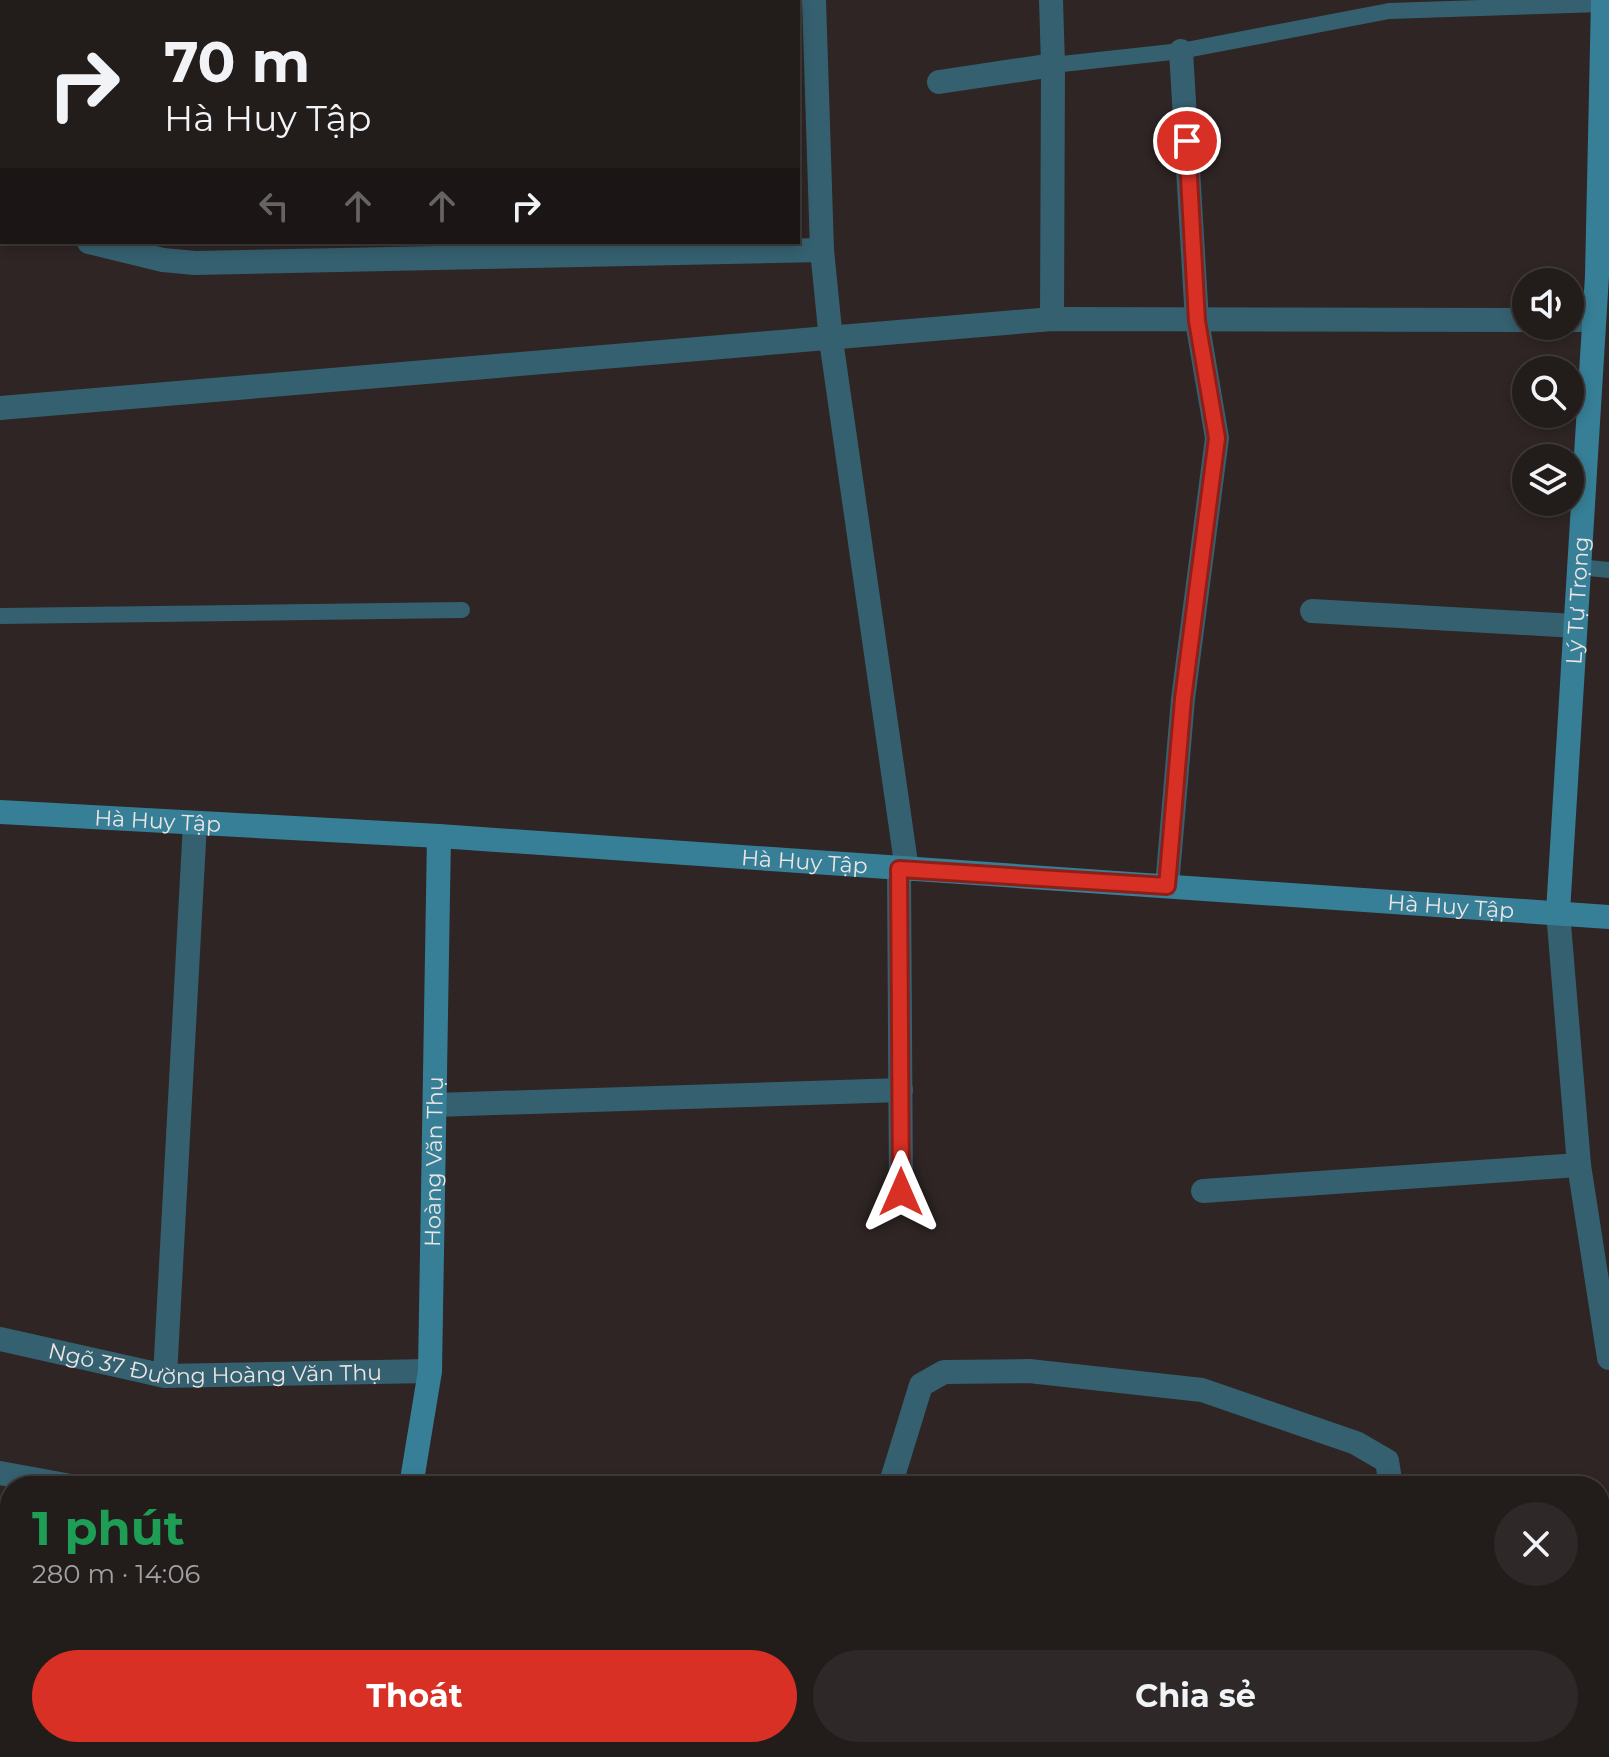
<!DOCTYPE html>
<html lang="vi">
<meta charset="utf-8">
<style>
body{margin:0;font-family:Montserrat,sans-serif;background:#2e2928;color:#f1f3f6;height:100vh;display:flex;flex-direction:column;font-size:30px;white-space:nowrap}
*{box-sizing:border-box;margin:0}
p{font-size:26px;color:#a2a1a3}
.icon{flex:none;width:44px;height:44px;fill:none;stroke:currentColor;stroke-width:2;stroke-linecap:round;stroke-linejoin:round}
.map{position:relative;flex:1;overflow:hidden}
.side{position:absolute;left:0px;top:1476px;width:1610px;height:282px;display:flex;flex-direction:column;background:#221c1b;border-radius:32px 32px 0 0;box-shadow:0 4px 12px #0003,0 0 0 2px #3f3a3a}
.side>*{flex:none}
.hud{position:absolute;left:0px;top:0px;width:800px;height:244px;box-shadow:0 4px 12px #0003,0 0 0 2px #3f3a3a;background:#221c1b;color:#f1f3f6;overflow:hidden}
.fabs{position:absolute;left:1512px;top:268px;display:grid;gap:16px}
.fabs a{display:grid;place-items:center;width:72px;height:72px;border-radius:50%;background:#221c1b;box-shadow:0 4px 12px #0003,0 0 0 2px #3f3a3a;font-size:40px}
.pin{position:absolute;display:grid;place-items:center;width:68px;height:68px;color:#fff;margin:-34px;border:4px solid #fff;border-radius:50%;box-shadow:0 2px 8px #0007}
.me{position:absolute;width:88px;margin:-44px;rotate:0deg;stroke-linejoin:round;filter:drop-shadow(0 0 6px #0008)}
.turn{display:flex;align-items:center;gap:28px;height:168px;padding:0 32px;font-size:36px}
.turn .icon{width:104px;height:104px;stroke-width:2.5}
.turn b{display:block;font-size:56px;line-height:68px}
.lanes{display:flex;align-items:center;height:76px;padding:0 32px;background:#0003;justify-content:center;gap:40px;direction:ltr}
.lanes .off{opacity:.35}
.round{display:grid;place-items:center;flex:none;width:84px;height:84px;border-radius:42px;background:#2e2928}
.summary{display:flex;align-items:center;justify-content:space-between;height:136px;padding:0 32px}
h1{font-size:48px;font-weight:700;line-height:60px;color:#1e9e55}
.primary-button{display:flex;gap:16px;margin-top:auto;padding:16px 32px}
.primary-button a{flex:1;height:92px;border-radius:48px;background:#d93025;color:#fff;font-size:32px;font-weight:700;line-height:92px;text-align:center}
.primary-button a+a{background:#2e2928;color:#f1f3f6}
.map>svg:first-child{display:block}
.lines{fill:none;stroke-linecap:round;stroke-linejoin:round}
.lane{stroke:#35606f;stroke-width:16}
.street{stroke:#35606f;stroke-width:24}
.secondary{stroke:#367f97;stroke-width:24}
.route-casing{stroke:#8d1f18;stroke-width:20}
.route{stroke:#d93025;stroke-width:14}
.labels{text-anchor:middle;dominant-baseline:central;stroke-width:8;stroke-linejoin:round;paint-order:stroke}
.street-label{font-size:22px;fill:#ebe5e4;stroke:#130f0f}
</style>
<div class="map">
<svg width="1609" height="1757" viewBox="0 0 1609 1757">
<rect width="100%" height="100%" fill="#2e2524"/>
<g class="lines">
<path class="lane" d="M1053,65L1181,51L1389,11L1602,4
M1579,567L1609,570
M0,616L462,610"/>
<g class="street">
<path d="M814,0L822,250L831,340L907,870"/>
<path d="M1051,0L1053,65"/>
<path d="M939,82L1053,65L1052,319"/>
<path d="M0,91H2"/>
<path d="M89,242L163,260L195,263L822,250"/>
<path d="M1570,320H1594"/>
<path d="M0,408L1052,319L1526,320"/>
<path d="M1312,611L1575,626"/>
<path d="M899,869L901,1192"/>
<path d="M1167,886L1183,699L1217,438L1197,321L1181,51"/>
<path d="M1558,912L1579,1165L1609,1358"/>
<path d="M435,1105L901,1090"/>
<path d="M1203,1191L1579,1165"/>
<path id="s1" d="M0,1339L165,1376L430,1371"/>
<path d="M165,1376L195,823"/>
<path d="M0,1473L71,1486"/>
<path d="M890,1486L921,1385L944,1372L1029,1371L1202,1390L1356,1443L1387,1461L1391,1486"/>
<path d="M0,1531L10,1534"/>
<path d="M0,1654L2,1651"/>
<path d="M1600,1694L1609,1695"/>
<path d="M83,1748L100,1757"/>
<path d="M752,1748L777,1757"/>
<path d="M1008,1748L1034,1757"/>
<path d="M476,1757L479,1748"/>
<path d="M661,1757L664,1748"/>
<path d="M1292,1757L1297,1748"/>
</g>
<g class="secondary">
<path id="s2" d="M0,812L439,836L1609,917"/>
<path id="s3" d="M1558,912L1597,276L1603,0"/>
<path id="s4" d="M411,1486L430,1371L439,836"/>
<path d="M316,1757L320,1748"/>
</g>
</g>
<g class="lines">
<g class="route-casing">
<path id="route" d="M901,1192L899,869L1167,886L1183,699L1217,438L1197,321L1187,141"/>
</g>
<use href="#route" class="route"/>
</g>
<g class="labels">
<g class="street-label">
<text stroke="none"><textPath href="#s3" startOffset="312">Lý Tự Trọng</textPath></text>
<text stroke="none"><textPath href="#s2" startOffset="158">Hà Huy Tập</textPath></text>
<text stroke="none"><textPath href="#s2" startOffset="806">Hà Huy Tập</textPath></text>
<text stroke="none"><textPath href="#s2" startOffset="1454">Hà Huy Tập</textPath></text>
<text stroke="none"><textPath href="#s4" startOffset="326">Hoàng Văn Thụ</textPath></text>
<text stroke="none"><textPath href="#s1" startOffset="218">Ngõ 37 Đường Hoàng Văn Thụ</textPath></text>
</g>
</g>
</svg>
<div class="fabs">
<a><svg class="icon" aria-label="sound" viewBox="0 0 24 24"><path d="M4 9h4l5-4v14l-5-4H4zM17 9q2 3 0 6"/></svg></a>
<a><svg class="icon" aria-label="search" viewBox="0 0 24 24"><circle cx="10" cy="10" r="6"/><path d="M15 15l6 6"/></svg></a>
<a><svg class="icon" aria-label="layers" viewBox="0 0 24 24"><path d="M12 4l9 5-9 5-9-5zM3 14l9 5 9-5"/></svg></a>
</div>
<div class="pin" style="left:1187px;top:141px;background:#d93025"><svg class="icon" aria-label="arrive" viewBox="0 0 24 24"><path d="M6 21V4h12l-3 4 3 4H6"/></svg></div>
<svg class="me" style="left:901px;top:1192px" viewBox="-20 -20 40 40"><path d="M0-17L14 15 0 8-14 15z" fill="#d93025" stroke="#fff" stroke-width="4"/></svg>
<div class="hud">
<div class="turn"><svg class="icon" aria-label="right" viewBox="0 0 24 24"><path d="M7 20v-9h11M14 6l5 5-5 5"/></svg><div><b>70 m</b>Hà Huy Tập</div></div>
<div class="lanes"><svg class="icon off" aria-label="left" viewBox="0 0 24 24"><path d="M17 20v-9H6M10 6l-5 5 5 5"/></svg><svg class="icon off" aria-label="ahead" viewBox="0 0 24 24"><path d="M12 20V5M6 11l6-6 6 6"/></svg><svg class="icon off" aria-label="ahead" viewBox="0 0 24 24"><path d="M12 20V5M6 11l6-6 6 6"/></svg><svg class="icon" aria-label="right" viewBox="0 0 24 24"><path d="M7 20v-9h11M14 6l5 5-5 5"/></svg></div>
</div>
<section class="side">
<div class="summary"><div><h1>1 phút</h1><p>280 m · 14:06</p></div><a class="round"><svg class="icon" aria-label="close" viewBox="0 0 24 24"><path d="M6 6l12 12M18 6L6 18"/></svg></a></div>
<div class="primary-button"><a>Thoát</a><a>Chia sẻ</a></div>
</section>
</div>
